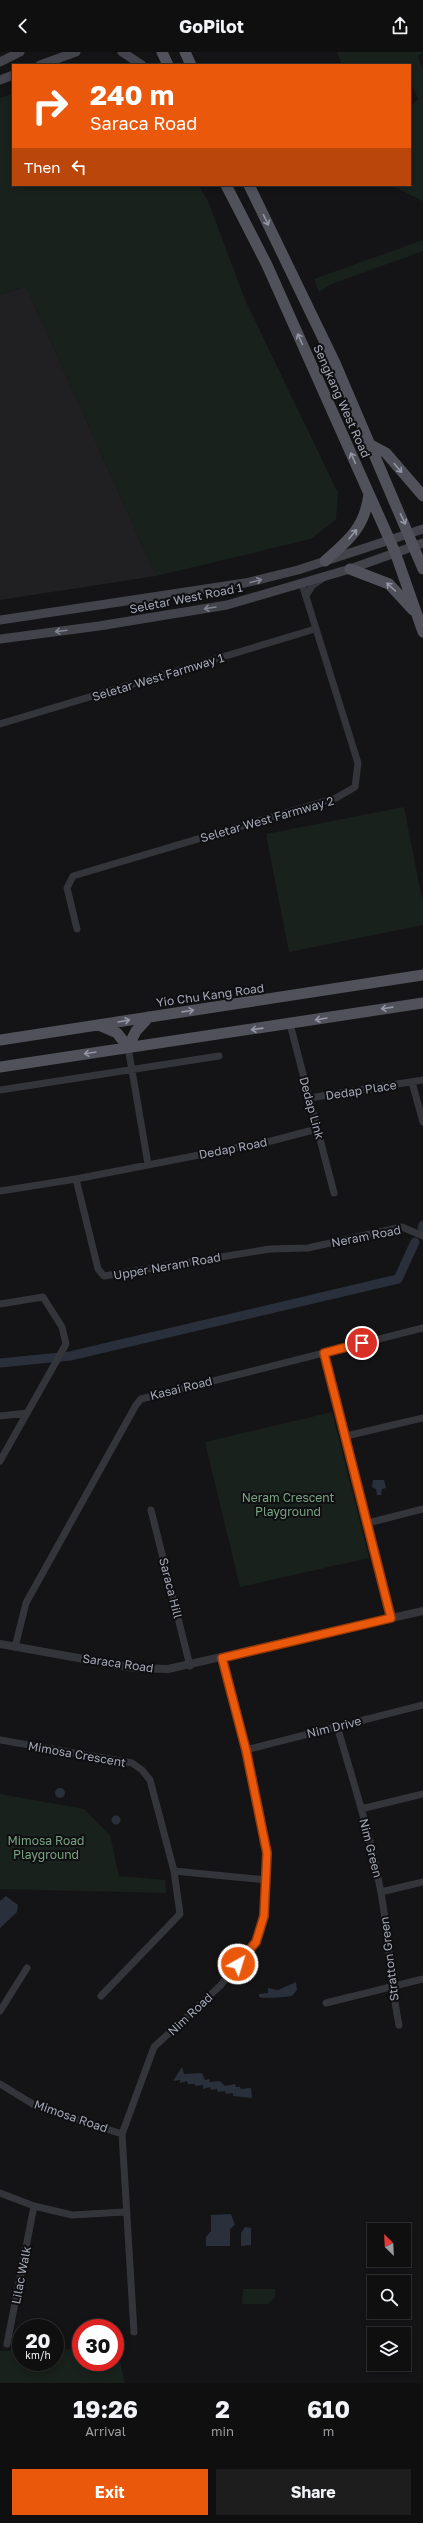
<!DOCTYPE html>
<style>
body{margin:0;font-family:"Golos Text",sans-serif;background:#1d1d1e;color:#f1f3f6;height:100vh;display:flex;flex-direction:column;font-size:15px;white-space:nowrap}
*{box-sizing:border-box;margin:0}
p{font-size:13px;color:#9b9c9f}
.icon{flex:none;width:22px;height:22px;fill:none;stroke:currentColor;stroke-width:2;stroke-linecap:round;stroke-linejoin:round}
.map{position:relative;height:2331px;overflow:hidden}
.panel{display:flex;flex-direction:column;background:#0f0f10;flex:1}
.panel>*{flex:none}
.top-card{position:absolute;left:12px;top:12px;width:399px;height:122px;border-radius:0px;box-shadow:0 2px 6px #0003,0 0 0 1px #2f2f30;background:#ea580c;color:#fff;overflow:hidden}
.needle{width:26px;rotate:336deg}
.tools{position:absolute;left:367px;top:2171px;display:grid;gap:8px}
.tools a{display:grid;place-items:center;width:44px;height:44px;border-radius:0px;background:#0f0f10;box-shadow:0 2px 6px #0003,0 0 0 1px #2f2f30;font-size:20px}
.speed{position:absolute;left:12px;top:2267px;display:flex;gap:8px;font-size:20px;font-weight:700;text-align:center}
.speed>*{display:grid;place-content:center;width:52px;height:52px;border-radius:50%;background:#0f0f10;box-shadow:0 2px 6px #0003,0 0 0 1px #2f2f30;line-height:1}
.speed small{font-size:10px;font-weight:400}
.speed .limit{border:6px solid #d22;background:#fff;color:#111}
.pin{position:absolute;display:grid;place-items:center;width:34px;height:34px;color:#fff;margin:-17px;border:2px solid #fff;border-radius:50%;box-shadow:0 1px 4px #0007}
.me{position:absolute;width:44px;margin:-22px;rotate:39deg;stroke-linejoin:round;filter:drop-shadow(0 0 3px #0008)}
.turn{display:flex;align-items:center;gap:14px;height:84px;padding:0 12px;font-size:18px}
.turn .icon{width:52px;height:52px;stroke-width:2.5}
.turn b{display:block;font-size:28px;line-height:34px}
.then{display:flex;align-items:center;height:38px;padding:0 12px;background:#0003;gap:8px;font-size:15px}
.eta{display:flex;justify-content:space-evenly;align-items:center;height:68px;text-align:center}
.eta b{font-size:24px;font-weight:700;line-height:28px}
.action{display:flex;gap:8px;margin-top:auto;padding:8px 12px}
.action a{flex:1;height:46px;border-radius:0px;background:#ea580c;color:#fff;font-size:16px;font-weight:700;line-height:46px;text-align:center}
.action a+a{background:#1d1d1e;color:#f1f3f6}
header{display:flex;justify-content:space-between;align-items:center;height:52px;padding:0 12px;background:#0f0f10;font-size:18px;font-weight:700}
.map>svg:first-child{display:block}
.built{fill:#202023}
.green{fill:#19211c}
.water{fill:#29303b}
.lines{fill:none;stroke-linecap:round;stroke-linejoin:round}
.canal{stroke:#29303b;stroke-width:9}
.minor{stroke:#34343b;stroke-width:7}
.tertiary{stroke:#34343b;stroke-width:8}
.secondary{stroke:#42434b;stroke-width:9}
.primary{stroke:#50515a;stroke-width:11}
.oneway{stroke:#9396a4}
.oneway2{stroke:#828491}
.route-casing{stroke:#983908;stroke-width:10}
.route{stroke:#ea580c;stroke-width:7}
.labels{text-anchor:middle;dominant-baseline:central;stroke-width:4;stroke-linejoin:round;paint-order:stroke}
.street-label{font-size:12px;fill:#a4a7b7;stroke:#0f0f11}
.park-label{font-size:12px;fill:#79a483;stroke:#0f0f11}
</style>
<header><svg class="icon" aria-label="back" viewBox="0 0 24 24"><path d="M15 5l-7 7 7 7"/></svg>GoPilot<svg class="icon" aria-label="share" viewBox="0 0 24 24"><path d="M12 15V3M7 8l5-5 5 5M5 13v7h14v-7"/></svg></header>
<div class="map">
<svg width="423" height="2331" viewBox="0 0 423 2331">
<rect width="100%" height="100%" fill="#141416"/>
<path class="built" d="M26,234L156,524L0,548V243Z"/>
<path class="green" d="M337,0H423L418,4L423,18V149L390,133H410V55L418,47L410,30V13H398L397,11L392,13H342Z
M13,42V133H198L208,149L246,250L338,441L336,467L311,487L156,524L26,234L0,243V46Z
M423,188V199L332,232L319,240L314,227Z
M404,755L423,852V873L289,900L266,782Z
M332,1360L369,1506L240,1535L205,1390Z
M0,1742L84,1757L110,1783L119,1824L165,1828L166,1841L0,1837Z
M243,2237H275V2245L268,2252H242Z
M81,2297V2310H115V2297H117L125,2331H0V2299L21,2298V2310H55V2298Z"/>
<path class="water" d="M373,1428H384L386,1436L382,1437L381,1443H377L376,1437L372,1435Z
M55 1741a5 5 0 1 1 10 0a5 5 0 1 1-10 0Z
M111.5 1768a4.5 4.5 0 1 1 9 0a4.5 4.5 0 1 1-9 0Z
M6,1844L18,1853L17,1860L0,1876V1849Z
M296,1930L297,1938L292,1944C285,1945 265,1947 259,1945V1942L268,1941V1936L278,1938Z
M182,2015L184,2022L202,2021L205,2028L209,2027L210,2030L220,2029L225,2034L235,2032L236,2035H240L241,2037L251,2036L252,2046L233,2044V2041L226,2042L225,2039L218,2040L217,2037L211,2038L210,2035L203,2037V2033L195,2034V2032H188L187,2029L180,2031V2028L173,2029Z
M231,2162L235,2173L230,2177V2194H206V2185L211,2179V2163Z
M245,2175L251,2176V2193L241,2194V2181Z"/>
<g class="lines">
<path class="canal" d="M422,1177L423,1173
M0,1311L70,1304L398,1227L415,1190"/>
<path class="minor" d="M306,544L312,534L322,527
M0,672L315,577
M77,877L67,836L73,824L336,746L355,735L358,711L302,532
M290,972L334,1141
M128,995L148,1112
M412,1030L423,1070
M0,1038L219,1004
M309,1046L423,1028
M76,1127L98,1217L104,1224L270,1197L308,1196L402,1175L423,1184
M0,1139L76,1127L271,1089L317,1077
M0,1252L43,1245L62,1275L66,1292L0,1409
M325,1301L391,1566
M0,1364L27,1361
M346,1384L423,1366
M151,1458L190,1614
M368,1471L423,1457
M15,1595L26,1551L136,1353L141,1347L423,1276
M337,1674C353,1729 371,1784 381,1841C389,1884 390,1929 399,1973
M0,1688L132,1711L142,1718L150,1728L174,1819L180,1862L101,1944
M246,1698L423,1653
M361,1757L423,1742
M174,1819L267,1828
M381,1840L423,1830
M326,1951L423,1927
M0,1959L27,1916
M0,2032L36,2054L122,2082
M0,2141L34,2154L72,2163L125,2160
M134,2280L122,2082L154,1995L220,1934L256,1890L264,1864L267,1801L246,1698L222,1606
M7,2292L34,2154"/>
<path class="tertiary" d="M0,1592L134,1616L168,1617L423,1559"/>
<path class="secondary" d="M122,0L142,13
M0,10L20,0
M40,13L76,0
M0,28L13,23
M0,568L245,531L298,518L423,477
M0,587L99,574L227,553L350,517L423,491"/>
<path class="primary" d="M162,0L168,13
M185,0L191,13
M226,133L267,213L395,500L423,580
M249,133L335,311L423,517
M371,393L386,401L423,444
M325,509C349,488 365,475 369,442
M350,517L389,532L413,558
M101,974L117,981L128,995
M0,988L423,923
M128,995L136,979L149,965
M0,1015L423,951"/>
</g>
<defs><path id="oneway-shaft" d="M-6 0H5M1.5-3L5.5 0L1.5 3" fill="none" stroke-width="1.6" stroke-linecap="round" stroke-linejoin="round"/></defs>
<g class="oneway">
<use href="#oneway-shaft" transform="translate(266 168) rotate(64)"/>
<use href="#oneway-shaft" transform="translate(300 287) rotate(-114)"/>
<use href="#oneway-shaft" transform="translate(353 406) rotate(-114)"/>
<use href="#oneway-shaft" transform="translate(398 416) rotate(50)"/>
<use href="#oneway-shaft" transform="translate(403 467) rotate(64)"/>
<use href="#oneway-shaft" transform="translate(353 482) rotate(-50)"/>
<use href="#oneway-shaft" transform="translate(391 535) rotate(-138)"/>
<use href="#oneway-shaft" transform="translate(387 956) rotate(172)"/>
<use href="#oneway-shaft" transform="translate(188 959) rotate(-8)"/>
<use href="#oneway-shaft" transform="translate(321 967) rotate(170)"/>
<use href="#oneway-shaft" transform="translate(124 969) rotate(-10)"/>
<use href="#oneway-shaft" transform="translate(257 977) rotate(172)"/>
<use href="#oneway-shaft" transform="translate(90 1001) rotate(171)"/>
</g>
<g class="oneway2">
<use href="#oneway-shaft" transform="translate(256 529) rotate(-15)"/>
<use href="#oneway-shaft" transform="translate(210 556) rotate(171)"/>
<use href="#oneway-shaft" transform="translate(61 579) rotate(173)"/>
</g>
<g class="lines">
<g class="route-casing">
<path id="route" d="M238,1912L256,1890L264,1864L267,1801L246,1698L222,1606L391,1566L324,1301L362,1291"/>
</g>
<use href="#route" class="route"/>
</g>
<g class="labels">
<g class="street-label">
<text transform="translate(342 349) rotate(66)">Sengkang West Road</text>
<text transform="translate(186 546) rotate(-11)">Seletar West Road 1</text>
<text transform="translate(158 625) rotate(-17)">Seletar West Farmway 1</text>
<text transform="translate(267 767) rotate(-16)">Seletar West Farmway 2</text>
<text transform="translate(210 943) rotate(-8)">Yio Chu Kang Road</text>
<text transform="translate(361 1038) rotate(-9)">Dedap Place</text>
<text transform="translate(312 1056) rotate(75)">Dedap Link</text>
<text transform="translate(233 1096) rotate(-11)">Dedap Road</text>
<text transform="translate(366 1184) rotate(-11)">Neram Road</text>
<text transform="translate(167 1214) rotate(-10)">Upper Neram Road</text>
<text transform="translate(181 1336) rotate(-14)">Kasai Road</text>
<text transform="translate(171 1536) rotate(76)">Saraca Hill</text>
<text transform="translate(118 1611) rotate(8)">Saraca Road</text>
<text transform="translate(334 1675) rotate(-14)">Nim Drive</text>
<text transform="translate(77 1702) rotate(10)">Mimosa Crescent</text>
<text transform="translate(371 1796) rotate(76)">Nim Green</text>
<text transform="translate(389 1907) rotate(-97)">Stratton Green</text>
<text transform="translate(190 1962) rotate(-43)">Nim Road</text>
<text transform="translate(71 2064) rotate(19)">Mimosa Road</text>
<text transform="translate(21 2223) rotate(-79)">Lilac Walk</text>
</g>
<g class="park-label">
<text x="288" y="1445">Neram Crescent<tspan x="288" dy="14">Playground</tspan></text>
<text x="46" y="1788">Mimosa Road<tspan x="46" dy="14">Playground</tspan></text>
</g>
</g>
</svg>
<div class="tools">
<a><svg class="needle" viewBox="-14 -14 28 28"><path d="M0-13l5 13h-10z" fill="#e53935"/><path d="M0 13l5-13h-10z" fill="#9b9c9f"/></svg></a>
<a><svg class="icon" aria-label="search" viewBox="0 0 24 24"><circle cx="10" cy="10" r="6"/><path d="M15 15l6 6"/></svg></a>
<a><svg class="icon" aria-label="layers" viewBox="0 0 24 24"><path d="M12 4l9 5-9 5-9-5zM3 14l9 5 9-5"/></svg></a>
</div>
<div class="speed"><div>20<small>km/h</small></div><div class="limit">30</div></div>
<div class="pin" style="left:362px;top:1291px;background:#d93025"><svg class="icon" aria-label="arrive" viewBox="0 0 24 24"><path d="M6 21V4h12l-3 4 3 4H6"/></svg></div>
<svg class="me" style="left:238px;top:1912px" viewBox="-20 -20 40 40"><circle r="17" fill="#ea580c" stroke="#fff" stroke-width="3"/><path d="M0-11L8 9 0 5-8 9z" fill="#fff"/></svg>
<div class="top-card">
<div class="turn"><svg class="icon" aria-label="right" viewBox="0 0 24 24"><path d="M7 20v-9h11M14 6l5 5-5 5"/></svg><div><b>240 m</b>Saraca Road</div></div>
<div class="then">Then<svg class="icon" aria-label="left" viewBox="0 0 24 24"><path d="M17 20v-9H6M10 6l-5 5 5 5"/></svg></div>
</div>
</div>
<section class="panel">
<div class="eta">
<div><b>19:26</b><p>Arrival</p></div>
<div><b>2</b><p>min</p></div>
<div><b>610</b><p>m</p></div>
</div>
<div class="action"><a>Exit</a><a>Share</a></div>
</section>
